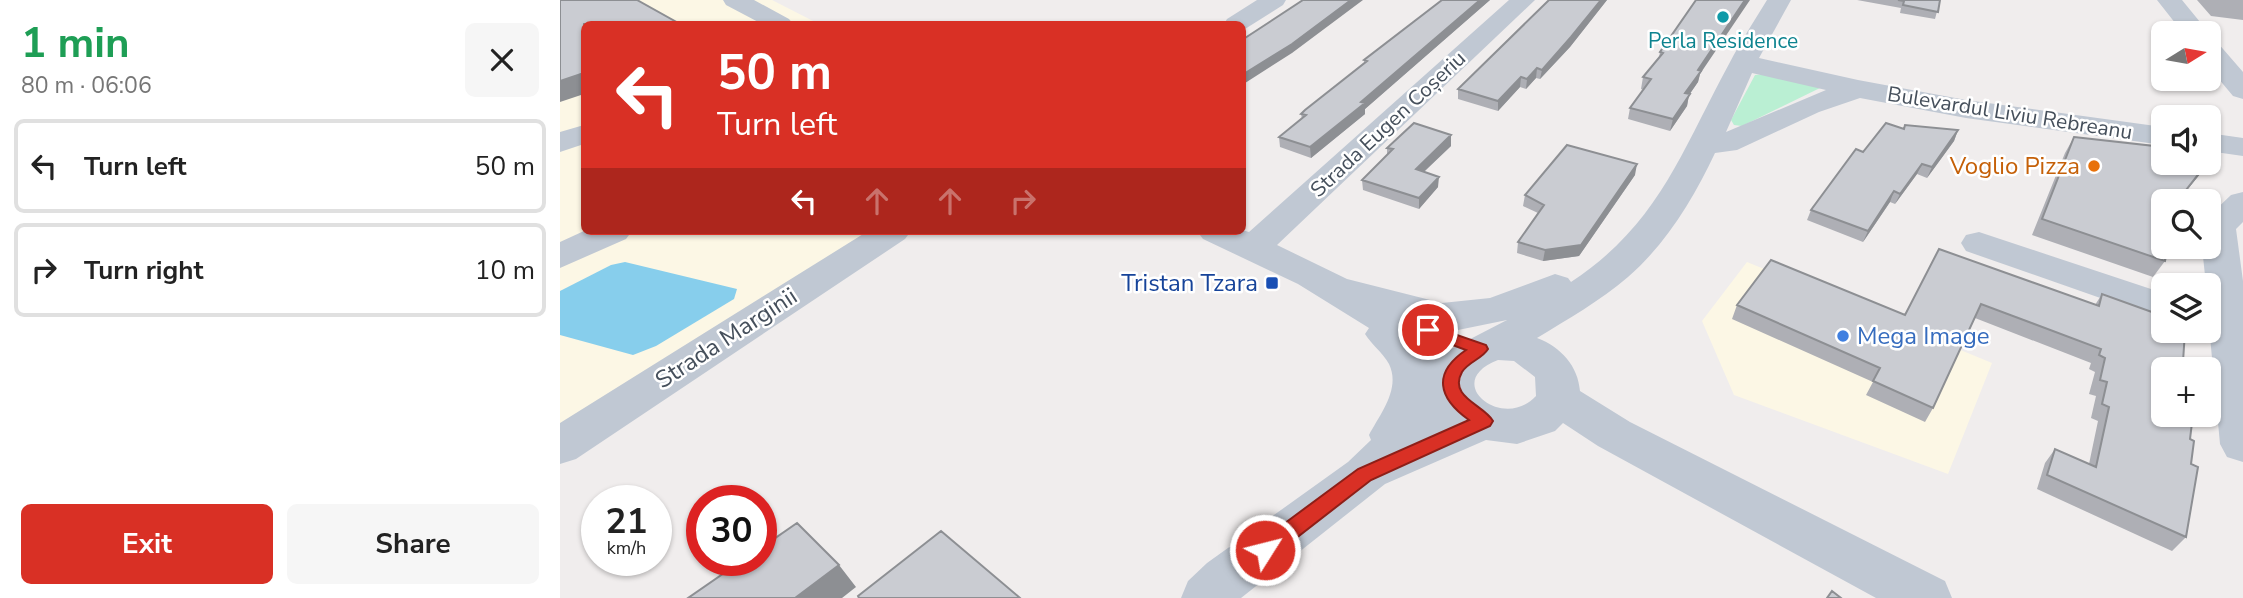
<!DOCTYPE html>
<meta charset="utf-8">
<style>
body{margin:0;font-family:"Nunito Sans",sans-serif;background:#f6f6f6;color:#222;height:100vh;display:flex;flex-direction:column;font-size:26px;white-space:nowrap}
*{box-sizing:border-box;margin:0}
p{font-size:23px;color:#767676}
.icon{flex:none;width:38px;height:38px;fill:none;stroke:currentColor;stroke-width:2;stroke-linecap:round;stroke-linejoin:round}
.map{position:relative;flex:1;overflow:hidden}
.side{display:flex;flex-direction:column;background:#fff;width:560px}
.side>*{flex:none}
.hud{position:absolute;left:21px;top:21px;width:665px;height:214px;border-radius:10px;box-shadow:0 2px 5px #0004;background:#d93025;color:#fff;overflow:hidden}
.needle{width:46px;rotate:79deg}
.tools{position:absolute;left:1591px;top:21px;display:grid;gap:14px}
.tools a{display:grid;place-items:center;width:70px;height:70px;border-radius:10px;background:#fff;box-shadow:0 2px 5px #0004;font-size:35px}
.speed{position:absolute;left:21px;top:485px;display:flex;gap:14px;font-size:35px;font-weight:700;text-align:center}
.speed>*{display:grid;place-content:center;width:91px;height:91px;border-radius:50%;background:#fff;box-shadow:0 2px 5px #0004;line-height:1}
.speed small{font-size:18px;font-weight:400}
.speed .limit{border:10px solid #d22;background:#fff;color:#111}
.pin{position:absolute;display:grid;place-items:center;width:60px;height:60px;color:#fff;margin:-30px;border:4px solid #fff;border-radius:50%;box-shadow:0 2px 7px #0007}
.me{position:absolute;width:77px;margin:-38px;rotate:54deg;stroke-linejoin:round;filter:drop-shadow(0 0 5px #0008)}
.turn{display:flex;align-items:center;gap:24px;height:147px;padding:0 21px;font-size:32px}
.turn .icon{width:91px;height:91px;stroke-width:2.5}
.turn b{display:block;font-size:49px;line-height:60px}
.lanes{display:flex;align-items:center;height:66px;padding:0 21px;background:#0003;justify-content:center;gap:35px;direction:ltr}
.lanes .off{opacity:.35}
.round{display:grid;place-items:center;flex:none;width:74px;height:74px;border-radius:10px;background:#f6f6f6}
.head{display:flex;align-items:center;justify-content:space-between;height:119px;padding:0 21px}
h1{font-size:42px;font-weight:700;line-height:52px;color:#1e9e55}
.action{display:flex;gap:14px;margin-top:auto;padding:14px 21px}
.action a{flex:1;height:80px;border-radius:10px;background:#d93025;color:#fff;font-size:28px;font-weight:700;line-height:80px;text-align:center}
.action a+a{background:#f6f6f6;color:#222}
ul{padding:0;list-style:none}
li{display:flex;align-items:center;gap:21px;height:94px;margin:0 14px 10px;padding:0 7px;border:4px solid #e0e0e0;border-radius:10px}
li div{flex:1}
li b{display:block;font-size:26px}
li em{font-style:normal}
main{display:flex;flex:1;min-height:0}
.map>svg:first-child{display:block}
.commercial{fill:#fcf7e5}
.green{fill:#baefd3}
.water{fill:#87ceec}
.lines{fill:none;stroke-linecap:round;stroke-linejoin:round}
.minor{fill:#c0c8d3;fill-rule:evenodd}
.wall{fill:#aeafb5}
.shaded-wall{fill:#8d8f93}
.building{fill:#caccd2;stroke:#8d8f93;stroke-width:2}
.route{fill:#d93025;stroke:#8d1f18;stroke-width:2}
.culture-dot{fill:#0f9aa8;stroke:#fff;stroke-width:2.5}
.food-dot{fill:#e8710a;stroke:#fff;stroke-width:2.5}
.transit-dot{fill:#1a4fb4;stroke:#fff;stroke-width:2.5}
.shop-dot{fill:#3f7fe0;stroke:#fff;stroke-width:2.5}
.labels{text-anchor:middle;dominant-baseline:central;stroke-width:5;stroke-linejoin:round;paint-order:stroke}
.far-culture-label{font-size:21px;fill:#0d838f;stroke:#fff}
.far-street-label{font-size:21px;fill:#454f5b;stroke:#fff}
.food-label{font-size:24px;fill:#c56008;stroke:#fff;text-anchor:end}
.transit-label{font-size:24px;fill:#164399;stroke:#fff;text-anchor:end}
.shop-label{font-size:24px;fill:#366cbe;stroke:#fff;text-anchor:start}
.street-label{font-size:24px;fill:#454f5b;stroke:#fff}
</style>
<main>
<section class="side">
<div class="head"><div><h1>1 min</h1><p>80 m · 06:06</p></div><a class="round"><svg class="icon" aria-label="close" viewBox="0 0 24 24"><path d="M6 6l12 12M18 6L6 18"/></svg></a></div>
<ul>
<li><svg class="icon" aria-label="left" viewBox="0 0 24 24"><path d="M17 20v-9H6M10 6l-5 5 5 5"/></svg><div><b>Turn left</b></div><em>50 m</em></li>
<li><svg class="icon" aria-label="right" viewBox="0 0 24 24"><path d="M7 20v-9h11M14 6l5 5-5 5"/></svg><div><b>Turn right</b></div><em>10 m</em></li>
</ul>
<div class="action"><a>Exit</a><a>Share</a></div>
</section>
<div class="map">
<svg width="1683" height="598" viewBox="0 0 1683 598">
<rect width="100%" height="100%" fill="#f0eded"/>
<path class="commercial" d="M0,0H212L259,24H24V231H322L0,431Z
M1187,262L1432,363L1388,474L1174,395L1142,321Z"/>
<path class="green" d="M1205,74L1260,88L1182,126L1174,125L1171,120L1195,75Z"/>
<path class="water" d="M65,262L177,289L174,299L96,346L73,355L0,335V291L51,265Z"/>
<g class="lines">
<path class="minor" d="M163,0H194L229,19L233,24H202L166,5Z
M697,0H726L723,5L685,29L682,30V24H664L667,19Z
M949,0H975L717,245L787,279L882,303L930,298L995,274L1008,278L1011,282C1099,224 1121,152 1169,64C1180,43 1194,21 1207,0H1231L1199,58L1298,80L1406,100L1603,127V145L1406,118L1300,98L1259,112L1177,150L1155,153C1134,198 1106,244 1068,277C1040,301 1008,319 977,338C1001,347 1018,366 1020,391L1070,422L1385,581L1392,598H1316L1038,446L1003,423L995,431L957,444L926,440L825,484L681,598H621L628,581L647,563L788,462L811,440L809,435C820,414 841,389 829,364C823,353 812,345 805,334L809,328L738,284L643,239L637,231L682,230L689,232ZM1192,73L1266,90L1166,132ZM947,320L889,350L860,326L898,330ZM938,360L954,361L975,377L976,396C943,432 880,382 938,360Z
M1597,0H1622L1649,33H1623Z
M1648,40L1657,42L1683,72V99L1673,96L1648,66Z
M24,125V144L0,152V132Z
M1648,133L1683,138V156L1648,151Z
M1683,192V222L1676,229L1683,281V462L1667,457L1660,444L1648,315V285H1646L1642,247H1648V217L1671,195Z
M24,231H72L66,239L0,268V242Z
M308,231H351L345,239L16,459L0,464V423Z
M1419,232L1603,293V320L1406,251L1401,243L1406,235Z"/>
</g>
<path class="wall" d="M882,0H930L805,109V114L751,158L720,147L719,137L742,119L741,114L804,63V60Z
M989,0H1047L1010,47L980,79L976,78L966,89L960,87L938,111L898,99V89Z
M1297,0H1380L1375,19L1340,13L1341,8Z
M1637,0H1683V20L1651,16Z
M1100,52L1140,74L1138,82L1129,95L1127,106L1110,131L1068,119L1070,108L1084,90L1081,89L1083,77L1099,57Z
M1345,125L1398,130L1394,141L1367,178L1357,174L1335,204L1330,202L1303,242L1247,220L1251,210L1303,152L1343,129Z
M891,135V146L864,172L878,187L859,209L803,190L802,180L827,155V148Z
M1514,137L1645,168L1618,201L1605,261L1593,277L1472,235L1505,153Z
M1075,175L1019,256L983,261L957,253L958,242L978,213L963,206L965,195Z
M1379,249L1535,305L1542,294L1603,369L1630,439L1631,464L1626,537L1612,551L1477,489L1485,463L1495,449L1529,464L1538,421L1531,418L1536,396L1529,394L1535,372L1529,369L1531,363L1415,318L1373,408L1365,422L1306,395L1313,382L1172,319L1177,305L1345,315Z"/>
<path class="shaded-wall" d="M791,0H803L732,53L682,85V75Z
M920,0H930L805,109V114L751,158L750,147L801,102Z
M1041,0H1047L1010,47L980,79L982,70Z
M1185,0H1190L1140,74L1138,82L1129,95L1127,106L1110,131L1113,119L1125,93L1138,70Z
M977,68L976,78L966,89L967,79Z
M24,73V94L0,102V81Z
M961,77L960,87L938,111V101Z
M1398,130L1394,141L1367,178L1372,167Z
M891,135V146L855,180L856,169Z
M1647,163H1648L1645,168L1618,201H1617Z
M1077,164L1075,175L1019,256L983,261L985,250Z
M1362,164L1357,174L1335,204L1340,194Z
M879,177L878,187L859,209V198Z
M1334,191L1330,202L1303,242L1308,231Z
M279,565L296,587L282,598H235Z"/>
<path class="building" d="M0,0H77L120,24H24V73L0,81Z
M743,0H791L732,44L682,75V40Z
M882,0H920L801,102L805,103L750,147L719,137L746,115L741,114L745,110L807,61L804,60Z
M989,0H1041L1011,37L982,70L977,68L967,79L961,77L938,101L898,89Z
M1136,0H1185L1138,70L1141,71L1125,93L1130,94L1113,119L1070,108L1091,79L1083,77L1103,53L1100,52Z
M1338,0H1380L1378,12L1343,5L1344,1Z
M854,123L891,135L856,169L879,177L859,198L802,180L833,149L827,148Z
M1326,123L1344,129L1345,125L1398,130L1372,167L1362,164L1340,194L1334,191L1308,231L1251,210L1296,149L1303,152Z
M1514,137L1603,147V163H1647L1619,199L1618,201H1603V247H1608L1605,261L1482,219Z
M1007,145L1077,164L1021,245L985,250L958,242L984,205L965,195Z
M1648,152H1656L1648,161Z
M1379,249L1539,306L1542,294L1603,316V331H1625L1623,362L1629,364L1628,369H1603V415H1633L1630,439L1634,441L1631,464L1638,467L1626,537L1487,475L1495,449L1536,467L1549,407L1542,404L1547,382L1540,380L1545,358L1539,355L1541,349L1421,304L1373,408L1313,381L1320,368L1177,305L1211,260L1345,315Z
M237,523L279,565L235,598H128L183,560H201V548Z
M381,531L460,598H299L298,596Z
M1272,591L1281,598H1267Z"/>
<path class="route" d="M868,325L926,345L928,349C922,359 908,362 902,372C888,397 924,405 933,421L930,426L811,480L713,556L705,559L698,556L695,550L698,543L798,469L909,420C878,398 872,373 906,350L863,334L860,330Z"/>
<circle class="culture-dot" cx="1163" cy="17" r="7"/>
<circle class="food-dot" cx="1534" cy="166" r="7"/>
<rect class="transit-dot" x="705" y="276" width="14" height="14" rx="3.5"/>
<circle class="shop-dot" cx="1283" cy="336" r="7"/>
<g class="labels">
<g class="far-culture-label">
<text x="1163" y="41">Perla Residence</text>
</g>
<g class="far-street-label">
<text transform="translate(1450 113) rotate(9)">Bulevardul Liviu Rebreanu</text>
<text transform="translate(828 124) rotate(-43)">Strada Eugen Coșeriu</text>
</g>
<g class="food-label">
<text x="1520" y="166">Voglio Pizza</text>
</g>
<g class="transit-label">
<text x="698" y="283">Tristan Tzara</text>
</g>
<g class="shop-label">
<text x="1297" y="336">Mega Image</text>
</g>
<g class="street-label">
<text transform="translate(166 338) rotate(-33)">Strada Marginii</text>
</g>
</g>
</svg>
<div class="tools">
<a><svg class="needle" viewBox="-14 -14 28 28"><path d="M0-13l5 13h-10z" fill="#e53935"/><path d="M0 13l5-13h-10z" fill="#767676"/></svg></a>
<a><svg class="icon" aria-label="sound" viewBox="0 0 24 24"><path d="M4 9h4l5-4v14l-5-4H4zM17 9q2 3 0 6"/></svg></a>
<a><svg class="icon" aria-label="search" viewBox="0 0 24 24"><circle cx="10" cy="10" r="6"/><path d="M15 15l6 6"/></svg></a>
<a><svg class="icon" aria-label="layers" viewBox="0 0 24 24"><path d="M12 4l9 5-9 5-9-5zM3 14l9 5 9-5"/></svg></a>
<a>+</a>
</div>
<div class="speed"><div>21<small>km/h</small></div><div class="limit">30</div></div>
<div class="pin" style="left:868px;top:330px;background:#d93025"><svg class="icon" aria-label="arrive" viewBox="0 0 24 24"><path d="M6 21V4h12l-3 4 3 4H6"/></svg></div>
<svg class="me" style="left:705px;top:550px" viewBox="-20 -20 40 40"><circle r="17" fill="#d93025" stroke="#fff" stroke-width="3"/><path d="M0-11L8 9 0 5-8 9z" fill="#fff"/></svg>
<div class="hud">
<div class="turn"><svg class="icon" aria-label="left" viewBox="0 0 24 24"><path d="M17 20v-9H6M10 6l-5 5 5 5"/></svg><div><b>50 m</b>Turn left</div></div>
<div class="lanes"><svg class="icon" aria-label="left" viewBox="0 0 24 24"><path d="M17 20v-9H6M10 6l-5 5 5 5"/></svg><svg class="icon off" aria-label="ahead" viewBox="0 0 24 24"><path d="M12 20V5M6 11l6-6 6 6"/></svg><svg class="icon off" aria-label="ahead" viewBox="0 0 24 24"><path d="M12 20V5M6 11l6-6 6 6"/></svg><svg class="icon off" aria-label="right" viewBox="0 0 24 24"><path d="M7 20v-9h11M14 6l5 5-5 5"/></svg></div>
</div>
</div>
</main>
